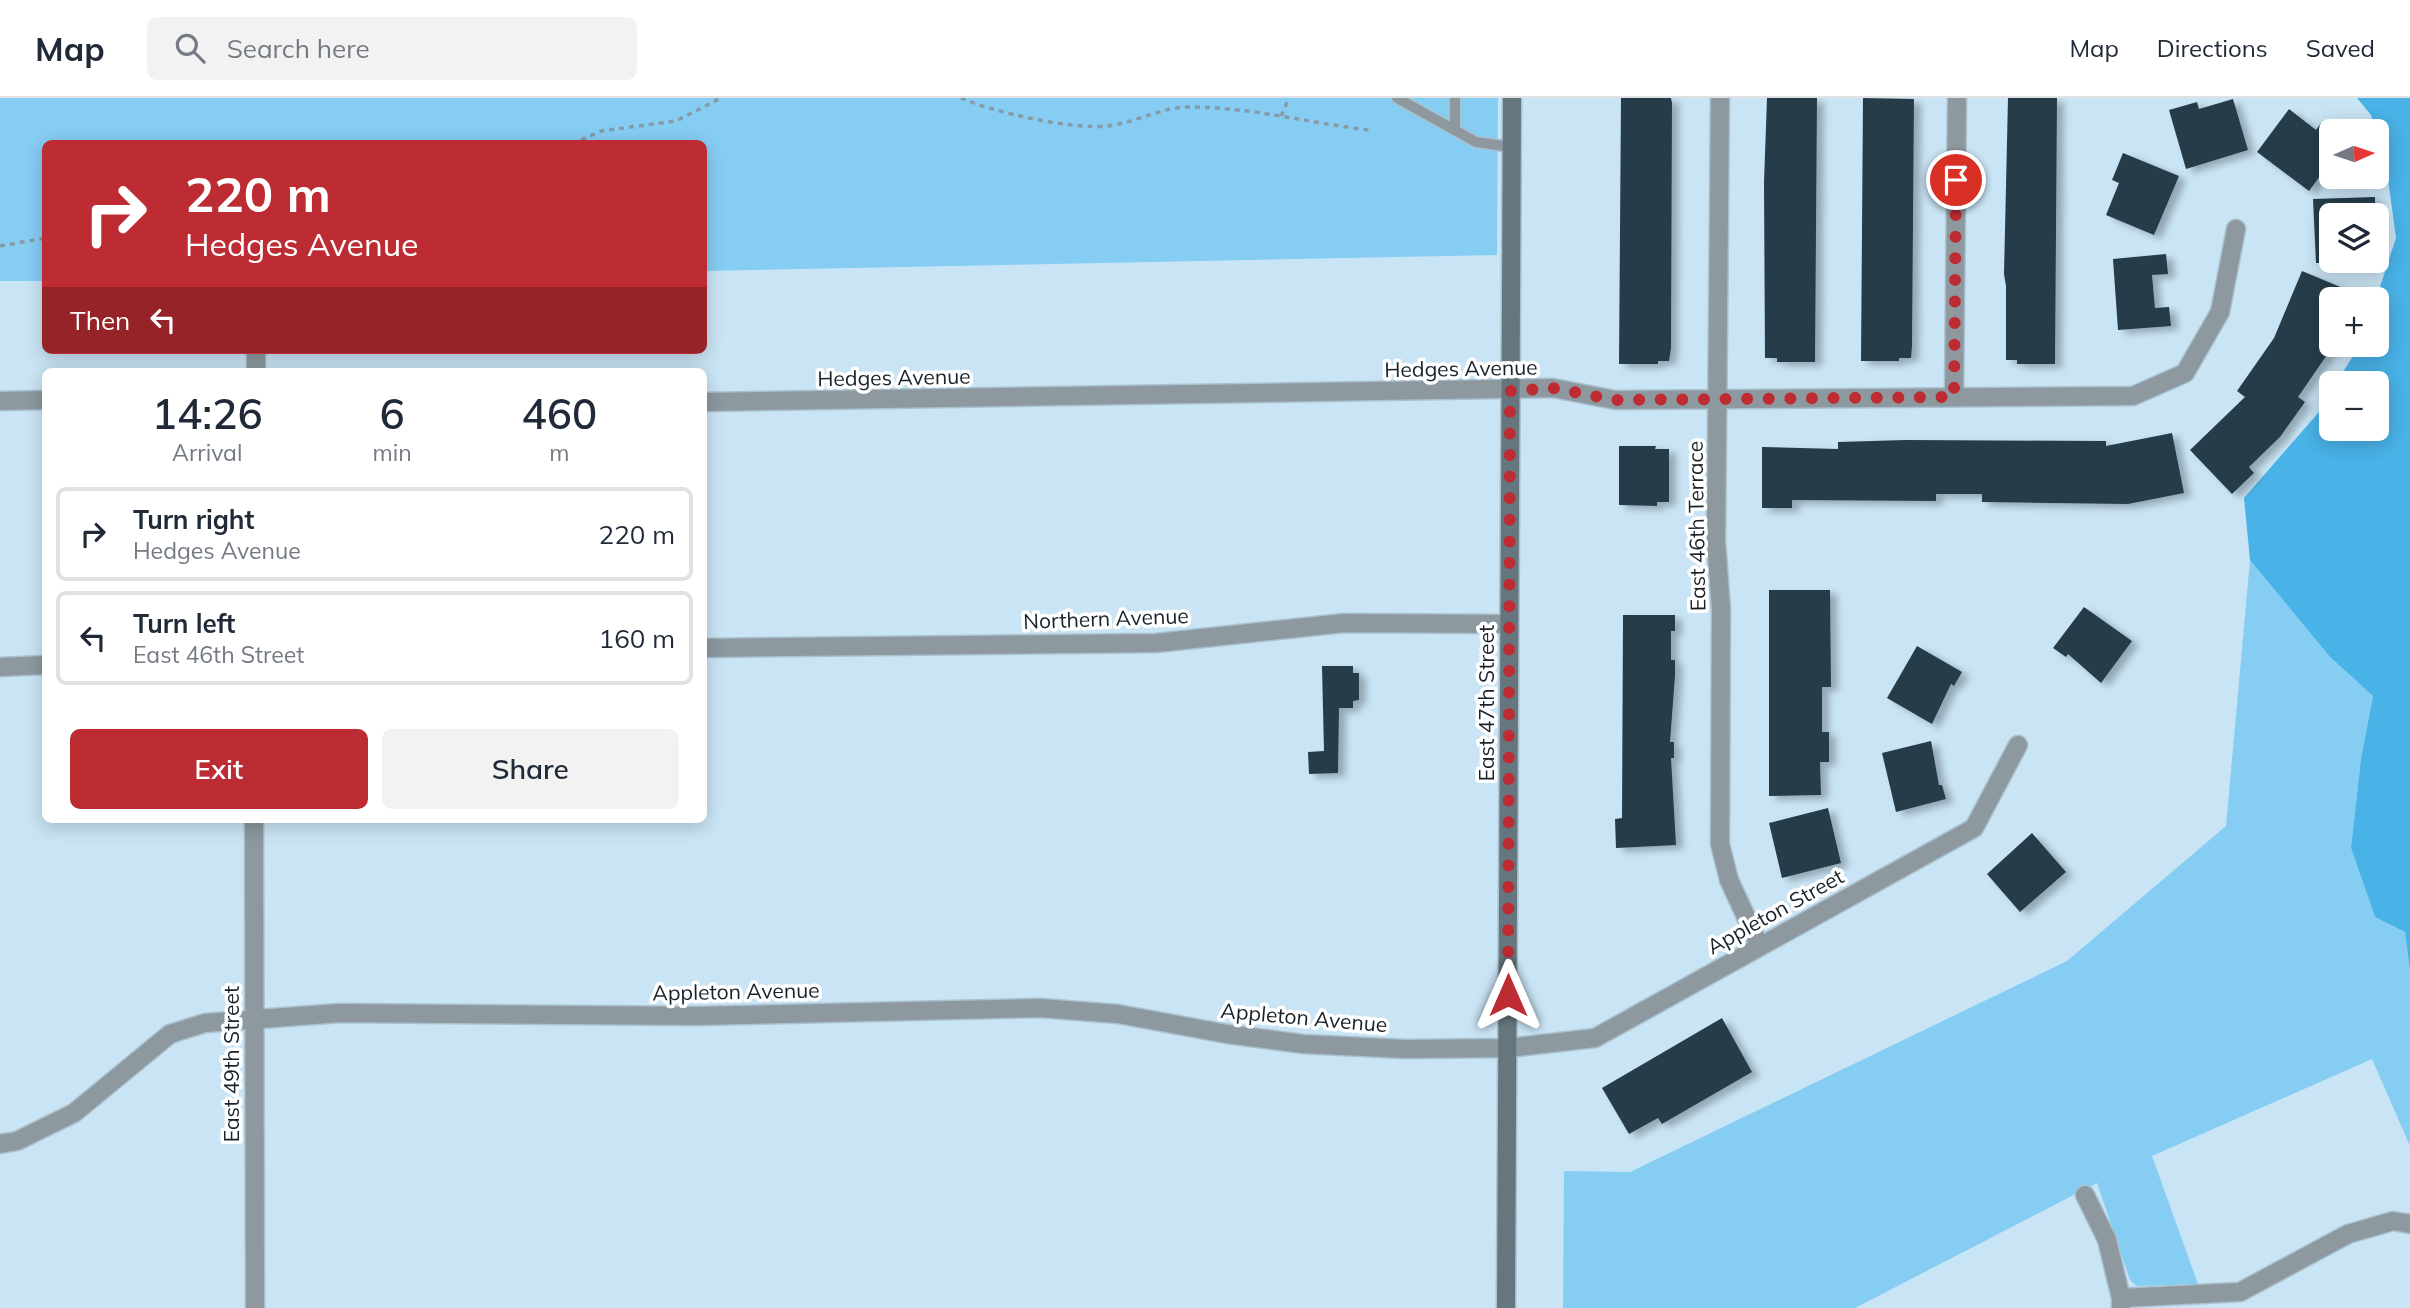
<!DOCTYPE html>
<meta charset="utf-8">
<style>
body{margin:0;font-family:Mulish,sans-serif;background:#f2f2f3;color:#1f2937;height:100vh;display:flex;flex-direction:column;font-size:26px;white-space:nowrap}
*{box-sizing:border-box;margin:0}
p{font-size:23px;color:#747a83}
.icon{flex:none;width:38px;height:38px;fill:none;stroke:currentColor;stroke-width:2;stroke-linecap:round;stroke-linejoin:round}
.map{position:relative;flex:1;overflow:hidden}
.side{position:absolute;left:42px;top:270px;width:665px;height:455px;display:flex;flex-direction:column;background:#fff;border-radius:10px;box-shadow:0 4px 18px #0003}
.side>*{flex:none}
.hud{position:absolute;left:42px;top:42px;width:665px;height:214px;border-radius:10px;box-shadow:0 4px 18px #0003;background:#bc2c32;color:#fff;overflow:hidden}
.needle{width:46px;rotate:87deg}
.tools{position:absolute;left:2319px;top:21px;display:grid;gap:14px}
.tools a{display:grid;place-items:center;width:70px;height:70px;border-radius:10px;background:#fff;box-shadow:0 4px 18px #0003;font-size:35px}
.pin{position:absolute;display:grid;place-items:center;width:60px;height:60px;color:#fff;margin:-30px;border:4px solid #fff;border-radius:50%;box-shadow:0 2px 7px #0007}
.me{position:absolute;width:77px;margin:-38px;rotate:0deg;stroke-linejoin:round;filter:drop-shadow(0 0 5px #0008)}
.turn{display:flex;align-items:center;gap:24px;height:147px;padding:0 28px;font-size:32px}
.turn .icon{width:91px;height:91px;stroke-width:2.5}
.turn b{display:block;font-size:49px;line-height:60px}
.then{display:flex;align-items:center;height:66px;padding:0 28px;background:#0003;gap:14px;font-size:26px}
.eta{display:flex;justify-content:space-evenly;align-items:center;height:119px;text-align:center}
.eta b{font-size:42px;font-weight:600;line-height:49px}
.cta{display:flex;gap:14px;margin-top:auto;padding:14px 28px}
.cta a{flex:1;height:80px;border-radius:10px;background:#bc2c32;color:#fff;font-size:28px;font-weight:600;line-height:80px;text-align:center}
.cta a+a{background:#f2f2f3;color:#1f2937}
ul{padding:0;list-style:none}
li{display:flex;align-items:center;gap:21px;height:94px;margin:0 14px 10px;padding:0 14px;border:4px solid #e0e1e3;border-radius:10px}
li div{flex:1}
li b{display:block;font-size:26px}
li em{font-style:normal}
header{display:flex;align-items:center;gap:42px;box-sizing:border-box;height:98px;padding:0 35px;background:#fff;border-bottom:2px solid #e0e1e3}
header strong{font-size:33px}
nav{display:flex;gap:38px;margin-inline-start:auto;font-size:24px}
.search{width:490px;height:63px;background:#f2f2f3;display:flex;align-items:center;gap:18px;box-sizing:border-box;padding:0 24px;border-radius:10px;color:#747a83;font-size:26px}
.map>svg:first-child{display:block}
.green{fill:#86cdf4}
.forest{fill:#49b2e7}
.building{fill:#263d4a;filter:url(#shadow)}
.lines{fill:none;stroke-linecap:round;stroke-linejoin:round}
.service-casing{stroke:#a9c1cf;stroke-width:13}
.minor-casing{stroke:#a9c1cf;stroke-width:21}
.secondary-casing{stroke:#a9c1cf;stroke-width:21}
.path{stroke:#869ba7;stroke-width:3.5;stroke-dasharray:5 5;stroke-linecap:butt}
.service{stroke:#8d989f;stroke-width:10}
.minor{stroke:#8d989f;stroke-width:18}
.secondary{stroke:#65767f;stroke-width:18}
.route{stroke:#bc2c32;stroke-width:12;stroke-dasharray:0 21.6}
.labels{text-anchor:middle;dominant-baseline:central;stroke-width:7;stroke-linejoin:round;paint-order:stroke}
.street-label{font-size:21px;fill:#182228;stroke:#fff}
</style>
<header>
<strong>Map</strong>
<div class="search"><svg class="icon" aria-label="search" viewBox="0 0 24 24"><circle cx="10" cy="10" r="6"/><path d="M15 15l6 6"/></svg>Search here</div>
<nav><a>Map</a><a>Directions</a><a>Saved</a></nav>
</header>
<div class="map">
<svg width="2410" height="1210" viewBox="0 0 2410 1210">
<defs>
<filter id="shadow"><feDropShadow dx="7" dy="4" stdDeviation="3.5" flood-color="#0004"/></filter>
</defs>
<rect width="100%" height="100%" fill="#c9e4f4"/>
<path class="green" d="M0,0H1498L1497,157L704,173V46H46L45,183H0Z
M2250,462L2330,559L2373,598L2361,661L2351,750L2375,819L2405,834L2410,873V1048L2372,961L2152,1058L2198,1186L2137,1188L2130,1182L2097,1085L1855,1210H1563L1564,1073L1630,1074L2067,863L2226,728Z"/>
<path class="forest" d="M2357,0H2410V873L2405,834L2375,819L2351,750L2361,661L2373,598L2330,559L2250,462L2244,400L2319,314L2331,294V331H2376V285H2336L2360,247H2376V201L2396,140L2387,74L2376,33L2371,17Z"/>
<path class="building" d="M1621,0H1671L1672,5L1671,250L1669,263H1658V266H1619Z
M1767,0H1817L1815,264H1777V260H1765L1764,84Z
M1863,0L1914,1L1912,248L1911,260H1899V263H1861Z
M2008,0H2057L2055,266H2017V262H2006V188L2004,176Z
M2233,1L2248,52L2186,71L2169,12L2197,4L2199,11Z
M2289,11L2316,32L2321,25L2331,33V63L2309,93L2257,54Z
M2123,55L2179,78L2154,137L2106,117L2119,85L2112,82Z
M2375,99V117H2331V165H2316L2313,101Z
M2166,156L2168,176L2152,177L2155,210L2169,209L2171,228L2118,232L2113,161Z
M2302,173L2369,201H2331V251L2298,299L2305,304L2280,339L2249,369L2254,375L2232,396L2190,352L2245,299L2237,293L2274,240Z
M2172,335L2184,395L2128,406L1982,404V396H1936V403L1792,402V410H1762V349L1838,351V344L1906,342L2106,343V348Z
M1619,348H1656L1655,351H1669V404H1657V408L1619,407Z
M1769,492H1830L1831,589H1822V634H1829V664H1820L1821,697L1769,698Z
M2084,509L2132,543L2101,585L2068,556L2066,559L2053,550Z
M1623,517H1675V533H1671V562H1675V578L1670,644H1674V660H1671L1676,747L1616,750L1615,721L1622,720Z
M1917,548L1962,574L1954,588L1951,586L1932,626L1887,600Z
M1322,568H1353V575H1359V602L1353,603V610H1339L1338,675L1309,676L1308,654L1324,653Z
M1931,643L1939,687H1942L1946,701L1896,714L1882,655Z
M1828,710L1841,765L1782,780L1769,725Z
M2032,735L2066,774L2020,814L1987,776Z
M1722,920L1752,974L1662,1026L1658,1020L1629,1036L1602,990Z"/>
<g class="lines">
<g class="service-casing">
<path id="service" d="M1397,0L1476,44L1511,49
M1455,32V0"/>
</g>
<g class="minor-casing">
<path id="minor" d="M1720,0L1716,443L1721,511L1720,746L1729,782L1759,847
M256,273V252
M1954,299L1957,0
M0,303L46,302
M704,304L1553,290L1615,302L2133,298L2185,275L2220,214L2236,131
M704,550L1156,545L1344,525L1509,526
M0,569L46,567
M254,721L255,1210
M0,1046L17,1043L74,1015L170,936L205,925L340,915L696,918L1040,910L1118,916L1227,936L1303,946L1405,951L1508,950L1595,940L1974,730L2018,647
M2085,1097L2107,1142L2121,1200V1209
M2121,1200L2240,1194L2348,1136L2393,1123L2410,1126"/>
</g>
<g class="secondary-casing">
<path id="secondary" d="M1506,1210L1512,0"/>
</g>
<path class="path" d="M961,0C992,14 1073,32 1107,28C1135,25 1161,9 1189,9C1250,9 1309,25 1369,32
M1281,18L1289,0
M572,46L601,33L676,23L721,0
M0,148L46,140"/>
<use href="#service" class="service"/>
<use href="#minor" class="minor"/>
<use href="#secondary" class="secondary"/>
</g>
<g class="lines">
<path class="route" d="M1508,897L1510,293L1553,290L1615,302L1954,299L1956,82"/>
</g>
<g class="labels">
<g class="street-label">
<text transform="translate(1461 270) rotate(-1)">Hedges Avenue</text>
<text transform="translate(894 279) rotate(-1)">Hedges Avenue</text>
<text transform="translate(1696 428) rotate(-91)">East 46th Terrace</text>
<text transform="translate(1106 520) rotate(-2)">Northern Avenue</text>
<text transform="translate(1486 605) rotate(-90)">East 47th Street</text>
<text transform="translate(1775 813) rotate(-29)">Appleton Street</text>
<text transform="translate(736 893) rotate(-1)">Appleton Avenue</text>
<text transform="translate(1304 919) rotate(5)">Appleton Avenue</text>
<text transform="translate(231 966) rotate(-90)">East 49th Street</text>
</g>
</g>
</svg>
<div class="tools">
<a><svg class="needle" viewBox="-14 -14 28 28"><path d="M0-13l5 13h-10z" fill="#e53935"/><path d="M0 13l5-13h-10z" fill="#747a83"/></svg></a>
<a><svg class="icon" aria-label="layers" viewBox="0 0 24 24"><path d="M12 4l9 5-9 5-9-5zM3 14l9 5 9-5"/></svg></a>
<a>+</a>
<a>−</a>
</div>
<div class="pin" style="left:1956px;top:82px;background:#d93025"><svg class="icon" aria-label="arrive" viewBox="0 0 24 24"><path d="M6 21V4h12l-3 4 3 4H6"/></svg></div>
<svg class="me" style="left:1508px;top:897px" viewBox="-20 -20 40 40"><path d="M0-17L14 15 0 8-14 15z" fill="#bc2c32" stroke="#fff" stroke-width="4"/></svg>
<div class="hud">
<div class="turn"><svg class="icon" aria-label="right" viewBox="0 0 24 24"><path d="M7 20v-9h11M14 6l5 5-5 5"/></svg><div><b>220 m</b>Hedges Avenue</div></div>
<div class="then">Then<svg class="icon" aria-label="left" viewBox="0 0 24 24"><path d="M17 20v-9H6M10 6l-5 5 5 5"/></svg></div>
</div>
<section class="side">
<div class="eta">
<div><b>14:26</b><p>Arrival</p></div>
<div><b>6</b><p>min</p></div>
<div><b>460</b><p>m</p></div>
</div>
<ul>
<li><svg class="icon" aria-label="right" viewBox="0 0 24 24"><path d="M7 20v-9h11M14 6l5 5-5 5"/></svg><div><b>Turn right</b><p>Hedges Avenue</p></div><em>220 m</em></li>
<li><svg class="icon" aria-label="left" viewBox="0 0 24 24"><path d="M17 20v-9H6M10 6l-5 5 5 5"/></svg><div><b>Turn left</b><p>East 46th Street</p></div><em>160 m</em></li>
</ul>
<div class="cta"><a>Exit</a><a>Share</a></div>
</section>
</div>
